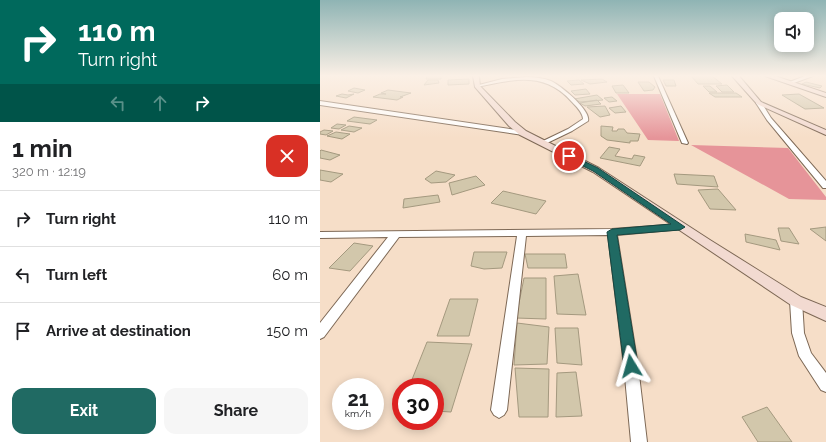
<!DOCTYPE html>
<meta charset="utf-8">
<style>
body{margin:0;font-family:Raleway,sans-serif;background:#f6f6f6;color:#202124;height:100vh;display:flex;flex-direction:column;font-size:15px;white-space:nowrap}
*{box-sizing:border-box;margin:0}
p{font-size:13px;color:#757577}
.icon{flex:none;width:22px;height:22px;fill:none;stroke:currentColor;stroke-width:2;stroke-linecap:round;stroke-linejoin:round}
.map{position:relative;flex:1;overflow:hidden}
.drawer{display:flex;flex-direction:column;background:#fff;width:320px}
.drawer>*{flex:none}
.top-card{background:#00695c;color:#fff;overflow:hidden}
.fabs{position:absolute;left:454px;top:12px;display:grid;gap:8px}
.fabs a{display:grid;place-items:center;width:40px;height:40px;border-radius:8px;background:#fff;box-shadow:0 2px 10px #0003;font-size:20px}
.speed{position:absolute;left:12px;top:378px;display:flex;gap:8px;font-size:20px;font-weight:700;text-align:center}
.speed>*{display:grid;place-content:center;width:52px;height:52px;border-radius:50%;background:#fff;box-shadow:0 2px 10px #0003;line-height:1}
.speed small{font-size:10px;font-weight:400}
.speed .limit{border:6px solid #d22;background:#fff;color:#111}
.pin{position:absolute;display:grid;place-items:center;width:34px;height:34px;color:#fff;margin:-17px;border:2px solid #fff;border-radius:50%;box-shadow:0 1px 4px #0007}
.me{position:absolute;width:44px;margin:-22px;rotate:352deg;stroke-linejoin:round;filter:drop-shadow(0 0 3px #0008)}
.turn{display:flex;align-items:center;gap:14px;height:84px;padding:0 12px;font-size:18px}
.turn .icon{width:52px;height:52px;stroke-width:2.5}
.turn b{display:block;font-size:28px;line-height:34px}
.lanes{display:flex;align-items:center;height:38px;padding:0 12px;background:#0003;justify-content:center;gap:20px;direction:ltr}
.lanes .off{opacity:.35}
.round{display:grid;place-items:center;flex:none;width:42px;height:42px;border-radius:12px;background:#f6f6f6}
.summary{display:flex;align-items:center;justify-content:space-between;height:68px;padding:0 12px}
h1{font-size:24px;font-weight:700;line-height:30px}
.primary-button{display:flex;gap:8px;margin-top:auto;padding:8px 12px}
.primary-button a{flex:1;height:46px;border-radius:12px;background:#206a63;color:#fff;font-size:16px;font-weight:700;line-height:46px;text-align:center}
.primary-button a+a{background:#f6f6f6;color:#202124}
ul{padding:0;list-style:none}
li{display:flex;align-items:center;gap:12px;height:56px;padding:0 12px;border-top:1px solid #e0e0e0}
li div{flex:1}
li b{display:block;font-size:15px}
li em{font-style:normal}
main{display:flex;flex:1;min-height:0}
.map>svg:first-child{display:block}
.forest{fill:#e69499}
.building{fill:#d2c7ab;stroke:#a4997f}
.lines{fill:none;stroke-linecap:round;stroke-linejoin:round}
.street-casing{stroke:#7d6855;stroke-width:2}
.secondary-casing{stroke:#7d6855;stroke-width:2}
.street{fill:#fff;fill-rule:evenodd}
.secondary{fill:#f2dad1;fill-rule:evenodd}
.route{fill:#206a63;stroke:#154540}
</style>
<main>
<section class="drawer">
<div class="top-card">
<div class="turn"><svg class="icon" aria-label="right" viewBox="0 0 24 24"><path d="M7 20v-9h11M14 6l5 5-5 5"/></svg><div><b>110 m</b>Turn right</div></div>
<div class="lanes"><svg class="icon off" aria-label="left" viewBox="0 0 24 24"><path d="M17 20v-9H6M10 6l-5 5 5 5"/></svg><svg class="icon off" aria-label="ahead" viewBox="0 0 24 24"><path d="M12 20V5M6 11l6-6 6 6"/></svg><svg class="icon" aria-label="right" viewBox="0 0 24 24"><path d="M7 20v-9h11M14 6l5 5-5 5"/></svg></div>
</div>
<div class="summary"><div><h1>1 min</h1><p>320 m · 12:19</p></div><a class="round" style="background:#d93025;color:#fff"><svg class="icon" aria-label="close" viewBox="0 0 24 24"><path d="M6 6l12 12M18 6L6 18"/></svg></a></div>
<ul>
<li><svg class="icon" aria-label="right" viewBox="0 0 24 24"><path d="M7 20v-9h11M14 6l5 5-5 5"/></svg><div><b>Turn right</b></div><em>110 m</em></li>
<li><svg class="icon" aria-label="left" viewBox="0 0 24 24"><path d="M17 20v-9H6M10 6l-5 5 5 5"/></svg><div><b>Turn left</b></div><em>60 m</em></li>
<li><svg class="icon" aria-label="arrive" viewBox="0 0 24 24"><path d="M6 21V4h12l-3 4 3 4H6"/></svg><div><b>Arrive at destination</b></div><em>150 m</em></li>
</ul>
<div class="primary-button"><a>Exit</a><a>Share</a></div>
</section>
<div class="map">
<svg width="506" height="442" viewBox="0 0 506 442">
<rect width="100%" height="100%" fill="#f6dec8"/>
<path class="forest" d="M297,94H340L359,141L328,140Z
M371,145L468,148L506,197V200L469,199Z"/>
<path class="building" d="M107,76H121V79H106Z
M371,76H392L402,84H378Z
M149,79V84L128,85V80Z
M282,79L287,82L270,84L261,80Z
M108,80H118L119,83L104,85Z
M259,80L264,84L251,85L247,81Z
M343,80H354L356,86H346Z
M318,82H329L335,87L333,90L324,91Z
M486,82L502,86L500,88L482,84Z
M303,85L309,93H296L292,86Z
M407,85L414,92H402L396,86Z
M383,86H390L397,92H389Z
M34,88L45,90L38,93L28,91Z
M266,89L270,94L255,95L251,91Z
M68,90L91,93L80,97H83L77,100L53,97L60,94H66L61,93Z
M389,93H416L422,97H395Z
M22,94L28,95L34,94L26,98L16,96Z
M479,94L504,108L485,109L462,95Z
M277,95L283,100L260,102L254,99Z
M292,97L297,101L289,102L284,98Z
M277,100L281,104L265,106L260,103Z
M285,106L290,115L280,117L267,107Z
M301,106L306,112L295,113L289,108Z
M34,117L57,120L50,124L27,121Z
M17,124L26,125L19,129L11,128Z
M29,126L42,128L34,132L21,130Z
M281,126L293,127L292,131H297L298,129H304L307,133L320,134L318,141H310V143L287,140L281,136Z
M4,130L13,131L6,135L0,134V132Z
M16,132L30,134L22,139L7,136Z
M289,147L300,149L295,156L312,159L314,155L325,157L320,166L280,158Z
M0,151L1,150L20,155L10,160L0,158Z
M0,170L23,174L11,182L0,180Z
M116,171L135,175L126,182L111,183L105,179Z
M354,174L394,176L398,187L357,184Z
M156,176L165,185L132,195L129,183Z
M398,189L416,210L390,209L378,190Z
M183,191L226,201L216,214L171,203Z
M118,195L120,202L83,208L84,199Z
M506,227V241L490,229Z
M458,228H469L479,244L461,241Z
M425,234L456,240L460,250L426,242Z
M34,243L53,246L30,271L9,268Z
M154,252H187L182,268L164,269L151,266Z
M205,254H245L247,268H208Z
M258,274L266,315L237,314L234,276Z
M204,278H226V319L196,318Z
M130,299H158L149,336H117Z
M197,323L229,327L227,364L194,365Z
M235,328H258L262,365L237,363Z
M107,342L152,344L131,412L115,411V387H89Z
M195,368L229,369L228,417H199Z
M256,372L262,416L236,417L237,373Z
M447,407L472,442H438L422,417Z"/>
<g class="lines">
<g class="street-casing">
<path id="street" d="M334,76H338L368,143L367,144L362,143Z
M485,76H493L471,84L467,83Z
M206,77C215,77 223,78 231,81C241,86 271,110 268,121L252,131L225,144H221V142L248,129L263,119C263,113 256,106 252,102C224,70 193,80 157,87L155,86L182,79Z
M0,101L203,131L206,133L203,135L0,105Z
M437,102H441L451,118L506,181V188H503L447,120L436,103Z
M360,224L363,225L365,227L363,229L297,235L318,366L327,442H311L304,366L288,235L206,236L187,410L184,415L179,418L174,415L171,410L197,236L79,237L4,337L0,339V323L68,237L0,238V232L292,229Z
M476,296L480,298L482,301L484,333L491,353L506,373V392L501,390L479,356L472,333L470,301L472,298Z"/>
</g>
<g class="secondary-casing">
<path id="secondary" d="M153,76H159L160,86L195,122L206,131L279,168L390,240L481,297L506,307V321L471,305L273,172L200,135L189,126L155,87Z
M412,76H419L441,102L506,130V135L437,104Z
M445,76H455L506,93V97Z"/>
</g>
<use href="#street" class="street"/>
<use href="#secondary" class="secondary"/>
</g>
<linearGradient id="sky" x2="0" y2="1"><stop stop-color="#8fb4b4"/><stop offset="0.55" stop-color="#fbf0e6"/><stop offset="1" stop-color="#fbf0e6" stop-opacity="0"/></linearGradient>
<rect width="506" height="138" fill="url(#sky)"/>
<path class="route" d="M249,154L278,168L365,227L360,230L297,235L318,366L316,370L311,372L306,370L304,366L287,232L292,229L351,224L273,171L247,158L246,156Z"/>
</svg>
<div class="fabs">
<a><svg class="icon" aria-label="sound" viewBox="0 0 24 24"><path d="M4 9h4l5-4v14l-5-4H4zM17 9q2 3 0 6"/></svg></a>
</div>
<div class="speed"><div>21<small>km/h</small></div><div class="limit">30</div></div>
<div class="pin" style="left:249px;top:156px;background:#d93025"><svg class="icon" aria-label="arrive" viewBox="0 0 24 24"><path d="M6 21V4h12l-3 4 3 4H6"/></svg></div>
<svg class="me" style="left:311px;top:366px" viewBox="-20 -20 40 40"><path d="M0-17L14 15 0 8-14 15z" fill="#206a63" stroke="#fff" stroke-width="4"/></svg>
</div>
</main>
